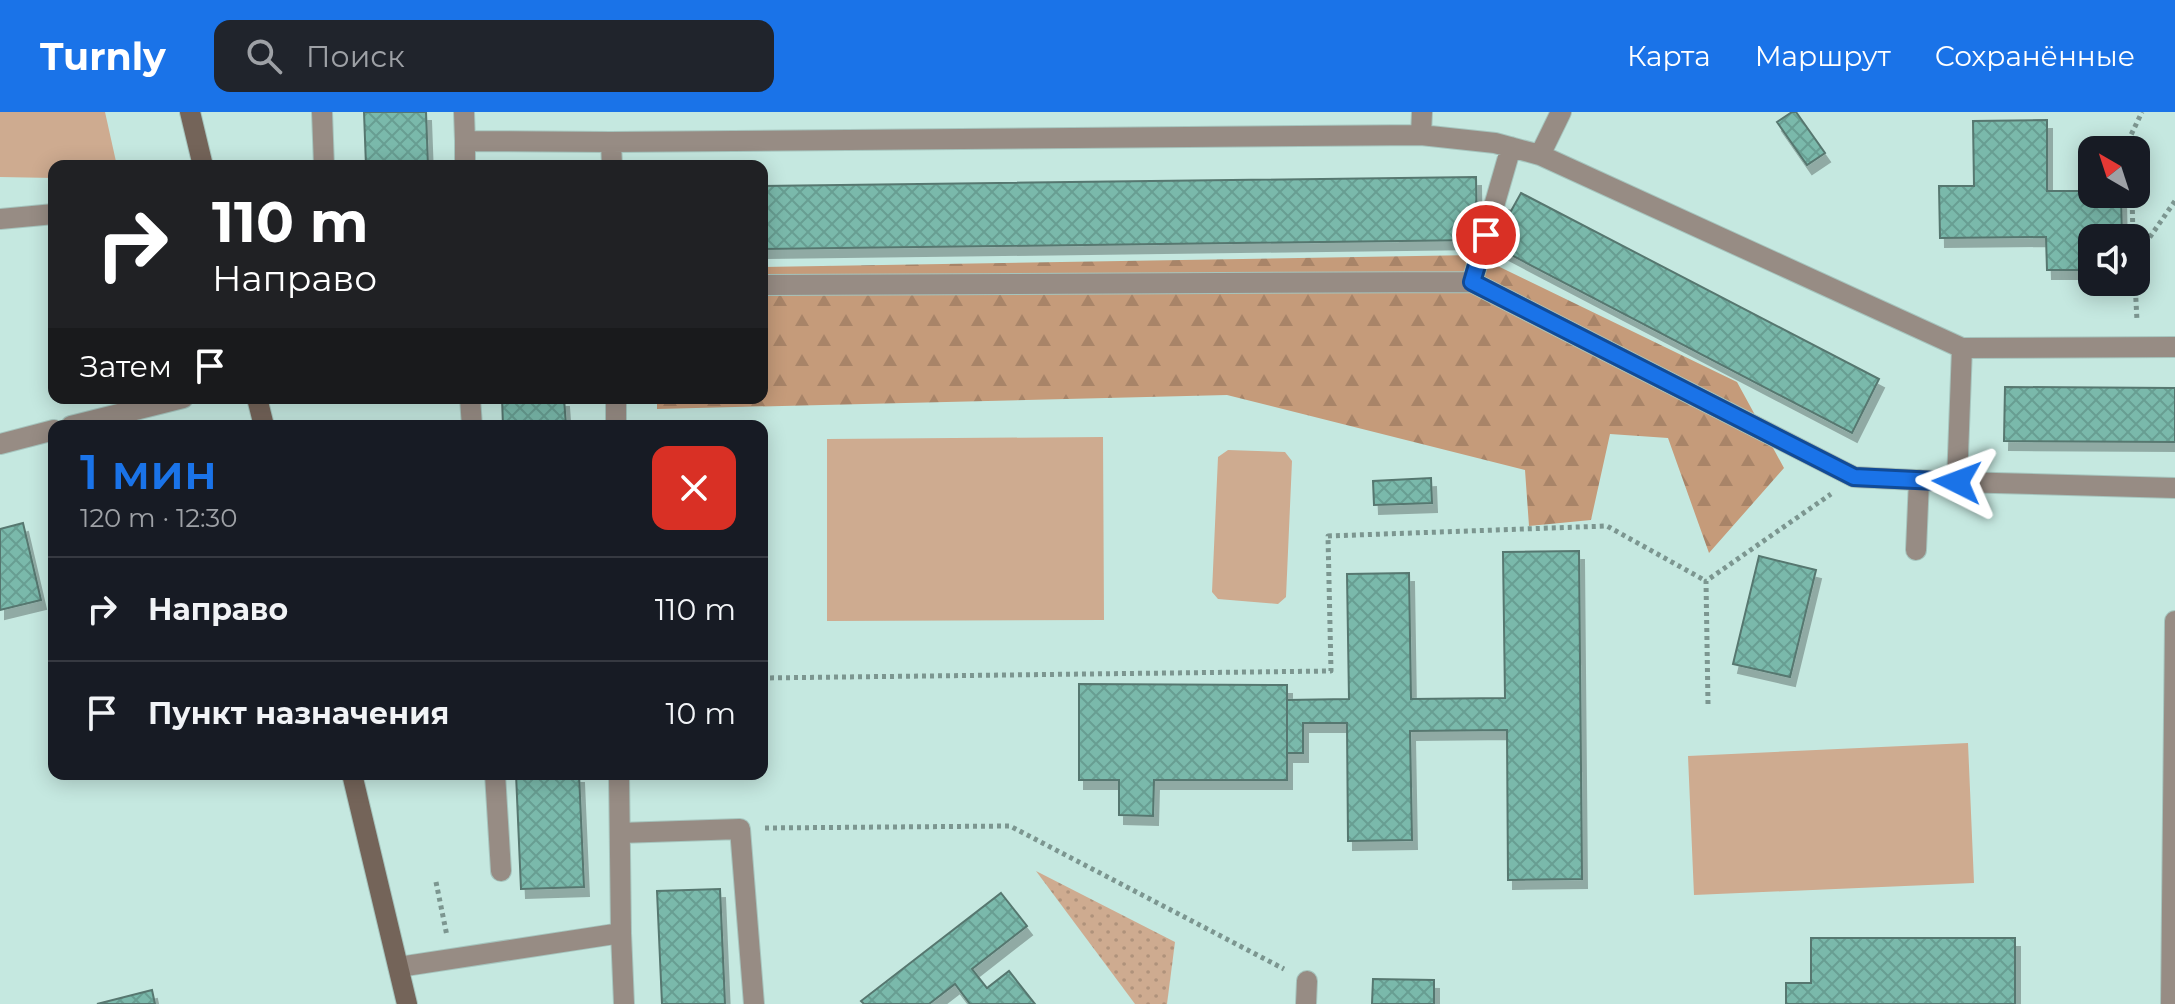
<!DOCTYPE html>
<html lang="ru">
<meta charset="utf-8">
<style>
body{margin:0;font-family:Montserrat,sans-serif;background:#20242c;color:#f1f3f6;height:100vh;display:flex;flex-direction:column;font-size:30px;white-space:nowrap}
*{box-sizing:border-box;margin:0}
p{font-size:26px;color:#9ea1a6}
.icon{flex:none;width:44px;height:44px;fill:none;stroke:currentColor;stroke-width:2;stroke-linecap:round;stroke-linejoin:round}
.map{position:relative;flex:1;overflow:hidden}
.side{position:absolute;left:48px;top:308px;width:720px;height:360px;display:flex;flex-direction:column;background:#171b24;border-radius:16px;box-shadow:0 4px 20px #0003}
.side>*{flex:none}
.guide{position:absolute;left:48px;top:48px;width:720px;height:244px;border-radius:16px;box-shadow:0 4px 20px #0003;background:#202124;color:#fff;overflow:hidden}
.needle{width:52px;rotate:321deg}
.buttons{position:absolute;left:2078px;top:24px;display:grid;gap:16px}
.buttons a{display:grid;place-items:center;width:72px;height:72px;border-radius:16px;background:#171b24;box-shadow:0 4px 20px #0003;font-size:40px}
.pin{position:absolute;display:grid;place-items:center;width:68px;height:68px;color:#fff;margin:-34px;border:4px solid #fff;border-radius:50%;box-shadow:0 2px 8px #0007}
.me{position:absolute;width:88px;margin:-44px;rotate:273deg;stroke-linejoin:round;filter:drop-shadow(0 0 6px #0008)}
.turn{display:flex;align-items:center;gap:28px;height:168px;padding:0 32px;font-size:36px}
.turn .icon{width:104px;height:104px;stroke-width:2.5}
.turn b{display:block;font-size:56px;line-height:68px}
.then{display:flex;align-items:center;height:76px;padding:0 32px;background:#0003;gap:16px;font-size:30px}
.round{display:grid;place-items:center;flex:none;width:84px;height:84px;border-radius:16px;background:#20242c}
.summary{display:flex;align-items:center;justify-content:space-between;height:136px;padding:0 32px}
h1{font-size:48px;font-weight:600;line-height:60px;color:#1a73e8}
ul{padding:0;list-style:none}
li{display:flex;align-items:center;gap:24px;height:104px;padding:0 32px;border-top:2px solid #363941}
li div{flex:1}
li b{display:block;font-size:30px}
li em{font-style:normal}
header{display:flex;align-items:center;gap:48px;box-sizing:border-box;height:112px;padding:0 40px;background:#1a73e8;color:#fff}
header strong{font-size:38px}
nav{display:flex;gap:44px;margin-inline-start:auto;font-size:28px}
.search{width:560px;height:72px;background:#20242c;display:flex;align-items:center;gap:20px;box-sizing:border-box;padding:0 28px;border-radius:16px;color:#9ea1a6;font-size:30px}
.map>svg:first-child{display:block}
.grass{fill:#ceab90}
.forest{fill:url(#forest-firs)}
.park{fill:url(#park-dots)}
.building{fill:url(#building-cross-hatch);stroke:#57776f;stroke-width:2;filter:url(#shadow)}
.lines{fill:none;stroke-linecap:round;stroke-linejoin:round}
.lane-casing{stroke:#a6c5be;stroke-width:22}
.secondary-casing{stroke:#a6c5be;stroke-width:22}
.path{stroke:#7c9690;stroke-width:5;stroke-dasharray:4 4;stroke-linecap:butt}
.lane{stroke:#978c84;stroke-width:20}
.secondary{stroke:#746459;stroke-width:20}
.route-casing{stroke:#114b97;stroke-width:20}
.route{stroke:#1a73e8;stroke-width:14}
</style>
<header>
<strong>Turnly</strong>
<div class="search"><svg class="icon" aria-label="search" viewBox="0 0 24 24"><circle cx="10" cy="10" r="6"/><path d="M15 15l6 6"/></svg>Поиск</div>
<nav><a>Карта</a><a>Маршрут</a><a>Сохранённые</a></nav>
</header>
<div class="map">
<svg width="2175" height="892" viewBox="0 0 2175 892">
<defs>
<pattern id="forest-firs" width="22" height="20" patternUnits="userSpaceOnUse" patternTransform="scale(2)"><rect width="22" height="20" fill="#c59b7a"/><path d="M5 1l3.5 6h-7zM16 11l3.5 6h-7z" fill="#a88468"/></pattern>
<pattern id="park-dots" width="8" height="8" patternUnits="userSpaceOnUse" patternTransform="scale(2)"><rect width="8" height="8" fill="#ceab90"/><path d="M2 2h.1M6 6h.1" fill="none" stroke="#af927b" stroke-width="1.8" stroke-linecap="round"/></pattern>
<pattern id="building-cross-hatch" width="8" height="8" patternUnits="userSpaceOnUse" patternTransform="scale(2)"><rect width="8" height="8" fill="#7ab9ab"/><path d="M0 0l8 8M0 8l8-8" fill="none" stroke="#689e92"/></pattern>
<filter id="shadow"><feDropShadow dx="5" dy="9" stdDeviation="0" flood-color="#0004"/></filter>
</defs>
<rect width="100%" height="100%" fill="#c5e8e0"/>
<path class="grass" d="M0,0H105L117,54H54V66L0,65Z
M1103,325L1104,508L827,509V327Z
M1228,338L1285,340L1292,349L1286,485L1278,492L1218,487L1212,480L1218,345Z
M1968,631L1974,771L1694,783L1688,644Z"/>
<path class="forest" d="M1475,143L1737,270L1784,356L1709,441L1668,326L1610,322L1591,408L1529,414L1525,358L1227,283L657,297V286H762V155Z"/>
<path class="park" d="M1036,759L1175,830L1167,892H1135Z"/>
<path class="building" d="M364,0H426L428,54H366Z
M1792,0H1796L1825,41L1807,53L1777,10Z
M2047,8V79H2092V82H2121L2122,126H2092V158H2047L2046,125L1940,126L1939,74H1974L1973,9Z
M1476,65L1477,128L762,137V74Z
M1521,81L1879,267L1852,321L1494,134L1498,128L1476,122V90L1511,99Z
M2005,275L2175,276V330L2004,329Z
M502,286H564L566,314H503Z
M1431,366L1432,391L1374,393L1373,369Z
M23,411L41,488L0,498V417Z
M1579,439L1582,767L1508,768L1507,618L1410,619L1412,728L1348,729L1347,611H1303V641H1287V588L1349,587L1347,462L1409,461L1411,587L1505,586L1503,440Z
M1759,444L1816,458L1790,565L1733,552Z
M1079,572L1287,573V668H1154L1153,704L1119,703V668H1079Z
M516,662H579L584,775L521,777Z
M720,777L725,892H662L657,779Z
M1001,781L1027,814L972,857L987,876L1009,859L1035,892H970L955,872L929,892H864L861,889Z
M1811,826H2015V892H1786V871H1811Z
M1373,867L1434,868V892H1372Z
M152,878L155,892H97Z"/>
<g class="lines">
<g class="lane-casing">
<path id="lane" d="M322,0L324,54
M464,0L465,29
M1421,23L1422,0
M611,30L612,54
M1540,43L1561,0
M465,54V29L611,30L1421,23L1495,31L1540,43L1962,236L2175,235
M1494,94L1511,35
M0,107L54,102
M1486,123L1472,170L1854,365L1957,370
M762,173L1472,170
M1962,236L1957,370L2175,376
M470,286L472,314
M616,286V314
M71,314L183,286
M0,332L54,318
M1916,438L1919,368
M495,662L501,759
M619,662L621,821
M620,721L740,717L754,892
M399,855L621,821L624,892
M1306,892L1307,869
M2171,892L2175,509"/>
</g>
<g class="secondary-casing">
<path id="secondary" d="M190,0L203,54
M257,286L264,314
M352,662L407,892"/>
</g>
<path class="path" d="M2130,38V25L2142,0
M2132,82L2133,126
M2136,145L2175,89
M2135,170L2137,209
M762,566L1331,559L1328,424L1607,414L1706,469
M1708,592L1706,469L1831,382
M765,716L1010,714L1284,857
M436,770L447,824"/>
<use href="#lane" class="lane"/>
<use href="#secondary" class="secondary"/>
</g>
<g class="lines">
<g class="route-casing">
<path id="route" d="M1486,123L1472,170L1854,365L1957,370"/>
</g>
<use href="#route" class="route"/>
</g>
</svg>
<div class="buttons">
<a><svg class="needle" viewBox="-14 -14 28 28"><path d="M0-13l5 13h-10z" fill="#e53935"/><path d="M0 13l5-13h-10z" fill="#9ea1a6"/></svg></a>
<a><svg class="icon" aria-label="sound" viewBox="0 0 24 24"><path d="M4 9h4l5-4v14l-5-4H4zM17 9q2 3 0 6"/></svg></a>
</div>
<div class="pin" style="left:1486px;top:123px;background:#d93025"><svg class="icon" aria-label="arrive" viewBox="0 0 24 24"><path d="M6 21V4h12l-3 4 3 4H6"/></svg></div>
<svg class="me" style="left:1957px;top:370px" viewBox="-20 -20 40 40"><path d="M0-17L14 15 0 8-14 15z" fill="#1a73e8" stroke="#fff" stroke-width="4"/></svg>
<div class="guide">
<div class="turn"><svg class="icon" aria-label="right" viewBox="0 0 24 24"><path d="M7 20v-9h11M14 6l5 5-5 5"/></svg><div><b>110 m</b>Направо</div></div>
<div class="then">Затем<svg class="icon" aria-label="arrive" viewBox="0 0 24 24"><path d="M6 21V4h12l-3 4 3 4H6"/></svg></div>
</div>
<section class="side">
<div class="summary"><div><h1>1 мин</h1><p>120 m · 12:30</p></div><a class="round" style="background:#d93025;color:#fff"><svg class="icon" aria-label="close" viewBox="0 0 24 24"><path d="M6 6l12 12M18 6L6 18"/></svg></a></div>
<ul>
<li><svg class="icon" aria-label="right" viewBox="0 0 24 24"><path d="M7 20v-9h11M14 6l5 5-5 5"/></svg><div><b>Направо</b></div><em>110 m</em></li>
<li><svg class="icon" aria-label="arrive" viewBox="0 0 24 24"><path d="M6 21V4h12l-3 4 3 4H6"/></svg><div><b>Пункт назначения</b></div><em>10 m</em></li>
</ul>
</section>
</div>
